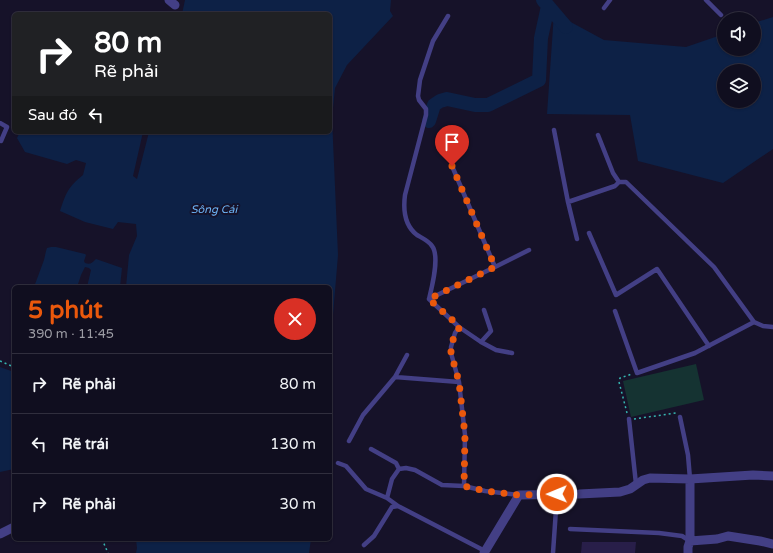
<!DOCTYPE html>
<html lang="vi">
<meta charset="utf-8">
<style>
body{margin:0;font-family:"Varela Round",sans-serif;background:#1e1c2c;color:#f1f3f6;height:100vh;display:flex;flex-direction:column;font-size:15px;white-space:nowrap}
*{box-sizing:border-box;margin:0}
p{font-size:13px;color:#9c9ca4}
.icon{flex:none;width:22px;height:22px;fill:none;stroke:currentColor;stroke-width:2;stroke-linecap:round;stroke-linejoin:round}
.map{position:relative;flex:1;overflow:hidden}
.details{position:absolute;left:12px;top:285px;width:320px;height:256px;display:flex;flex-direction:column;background:#100e1f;border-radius:6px;box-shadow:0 1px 3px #0004,0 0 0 1px #302e3d}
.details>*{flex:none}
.banner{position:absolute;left:12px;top:12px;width:320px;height:122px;border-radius:6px;box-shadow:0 1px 3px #0004,0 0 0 1px #302e3d;background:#202124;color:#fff;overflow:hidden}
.buttons{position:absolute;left:717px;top:12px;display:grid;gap:8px}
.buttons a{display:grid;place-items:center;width:44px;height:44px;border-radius:50%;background:#100e1f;box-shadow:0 1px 3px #0004,0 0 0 1px #302e3d;font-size:20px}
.pin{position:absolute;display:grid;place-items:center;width:34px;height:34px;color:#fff;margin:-41px -17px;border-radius:50% 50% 50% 0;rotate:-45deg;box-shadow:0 0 4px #0007}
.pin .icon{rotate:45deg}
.me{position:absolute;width:44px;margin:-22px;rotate:269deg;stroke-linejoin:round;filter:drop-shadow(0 0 3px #0008)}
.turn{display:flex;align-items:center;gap:14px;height:84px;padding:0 16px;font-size:18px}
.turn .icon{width:52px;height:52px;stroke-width:2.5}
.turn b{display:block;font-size:28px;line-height:34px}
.then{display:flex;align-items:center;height:38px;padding:0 16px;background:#0003;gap:8px;font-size:15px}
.round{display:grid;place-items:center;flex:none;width:42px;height:42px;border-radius:21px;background:#1e1c2c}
.summary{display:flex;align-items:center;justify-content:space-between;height:68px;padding:0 16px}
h1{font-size:24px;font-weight:700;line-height:30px;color:#ea580c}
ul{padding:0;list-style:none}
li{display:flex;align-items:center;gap:12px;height:60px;padding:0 16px;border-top:1px solid #302e3d}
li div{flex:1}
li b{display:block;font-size:15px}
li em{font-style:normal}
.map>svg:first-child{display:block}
.green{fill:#153332}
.water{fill:#0d2146;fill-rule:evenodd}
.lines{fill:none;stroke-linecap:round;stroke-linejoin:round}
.river{stroke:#0d2146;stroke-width:14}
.building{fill:#281e49}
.path{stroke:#36b6b1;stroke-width:1.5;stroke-dasharray:2 3;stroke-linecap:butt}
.service{stroke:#433f85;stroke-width:4.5}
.minor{stroke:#433f85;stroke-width:9}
.route{stroke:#ea580c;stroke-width:7;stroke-dasharray:0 12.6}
.labels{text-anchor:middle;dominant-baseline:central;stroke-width:4;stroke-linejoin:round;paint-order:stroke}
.water-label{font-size:11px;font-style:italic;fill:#6eb6f9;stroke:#161229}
</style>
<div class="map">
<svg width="773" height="553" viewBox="0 0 773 553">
<rect width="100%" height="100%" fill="#161229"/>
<path class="green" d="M696,364L704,400L631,417L623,381Z"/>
<path class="water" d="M185,0H391L390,11L393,16L347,65L335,88L332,118L338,255L330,351V287H126L129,255L137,236L136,224L118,222L113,229L85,222L60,211C66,193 68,187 83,175L86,163L76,160L67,164L25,152L17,138L20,132H143L133,176L137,179L149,132H330V14H182Z
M554,13L604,40L686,47L724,34V49H754V23L773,17V149L723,183L638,161L630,115L547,114ZM724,71H754V101H724Z
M51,247H56L85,254L86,255L84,261L85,263C90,265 92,263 96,259L122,268L120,287H87L91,270L89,268L85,267L81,275L77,287H34L44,260L46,251L47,248Z
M0,367L14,372V469L0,472Z
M136,539H311L309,553H136L137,548Z"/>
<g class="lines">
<path class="river" d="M543,0L566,27
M429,121L434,105L440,101L447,99L475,105H488L539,80L541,38L548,6"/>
</g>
<path class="building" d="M582,542H636L635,553H581Z"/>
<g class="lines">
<path class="path" d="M0,361L14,367
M627,413L619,382L620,378L632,374
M634,419L676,413
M102,539L108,553"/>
<path class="service" d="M706,0L721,15
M604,8L610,0
M0,123L7,127L1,141
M554,130L568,202L615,186L619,182
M598,135L613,173L619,182H626L714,267L754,322L763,326L773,327
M568,202L577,239
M589,233L616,295L657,269L709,346
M495,267L529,250
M429,299C432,287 440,256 432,246C429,241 422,238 417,235C404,225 403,210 405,195L426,115V109L419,100L418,96L420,80L433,41L448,16
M429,299L495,267L452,166
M429,299L459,327
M615,311L637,373L695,353L754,322
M481,342L491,331L484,310
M395,377L459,382
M680,417L688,455L690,479
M629,419L636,484
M349,441L363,415L395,377L407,355
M371,449L396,463L399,469L392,479L387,498
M338,463L346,466L366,489L387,498L398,506L485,551
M399,469L406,468L415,470L442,485L464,486L485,491L519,495
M464,486L465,435L459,382L451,353V347L455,333L459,327L481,342L496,350L512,353
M570,529L659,533L682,536L690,541
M364,545L374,536L392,507L398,506
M553,553L557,495"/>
<path class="minor" d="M169,0L175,5
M0,534L14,527
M690,541V479
M484,553L519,495L579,494L620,492L630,489L643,480L650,478L690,479L753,475L773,476
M688,553V547L690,541L717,539L728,536L760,541L773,544"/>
</g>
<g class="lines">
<path class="route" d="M452,166L495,267L429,299L460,327L455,333L451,347V353L459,382L465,435L464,486L485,491L519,495L557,494"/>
</g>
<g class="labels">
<g class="water-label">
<text x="214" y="209">Sông Cái</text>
</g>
</g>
</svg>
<div class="buttons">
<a><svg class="icon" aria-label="sound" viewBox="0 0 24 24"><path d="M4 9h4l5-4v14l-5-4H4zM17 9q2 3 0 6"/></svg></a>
<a><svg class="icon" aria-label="layers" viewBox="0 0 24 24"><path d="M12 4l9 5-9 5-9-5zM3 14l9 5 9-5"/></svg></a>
</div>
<div class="pin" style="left:452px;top:166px;background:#d93025"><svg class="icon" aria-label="arrive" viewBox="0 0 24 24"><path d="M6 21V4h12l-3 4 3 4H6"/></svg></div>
<svg class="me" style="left:557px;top:494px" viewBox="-20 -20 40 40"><circle r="17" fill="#ea580c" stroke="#fff" stroke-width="3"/><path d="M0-11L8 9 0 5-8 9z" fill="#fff"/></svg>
<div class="banner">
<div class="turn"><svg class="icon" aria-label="right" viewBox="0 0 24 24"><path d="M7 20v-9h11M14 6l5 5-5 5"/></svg><div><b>80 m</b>Rẽ phải</div></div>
<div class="then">Sau đó<svg class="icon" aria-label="left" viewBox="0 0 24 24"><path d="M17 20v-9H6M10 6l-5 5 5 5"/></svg></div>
</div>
<section class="details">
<div class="summary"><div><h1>5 phút</h1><p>390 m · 11:45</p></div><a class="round" style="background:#d93025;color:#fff"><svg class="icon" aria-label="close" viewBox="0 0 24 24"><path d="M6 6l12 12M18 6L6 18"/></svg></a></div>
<ul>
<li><svg class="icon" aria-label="right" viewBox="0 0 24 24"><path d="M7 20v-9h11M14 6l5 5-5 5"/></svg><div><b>Rẽ phải</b></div><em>80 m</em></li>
<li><svg class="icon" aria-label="left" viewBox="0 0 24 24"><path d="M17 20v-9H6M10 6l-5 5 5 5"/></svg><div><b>Rẽ trái</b></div><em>130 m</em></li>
<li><svg class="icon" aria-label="right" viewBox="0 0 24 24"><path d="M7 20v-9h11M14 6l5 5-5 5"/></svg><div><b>Rẽ phải</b></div><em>30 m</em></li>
</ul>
</section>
</div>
